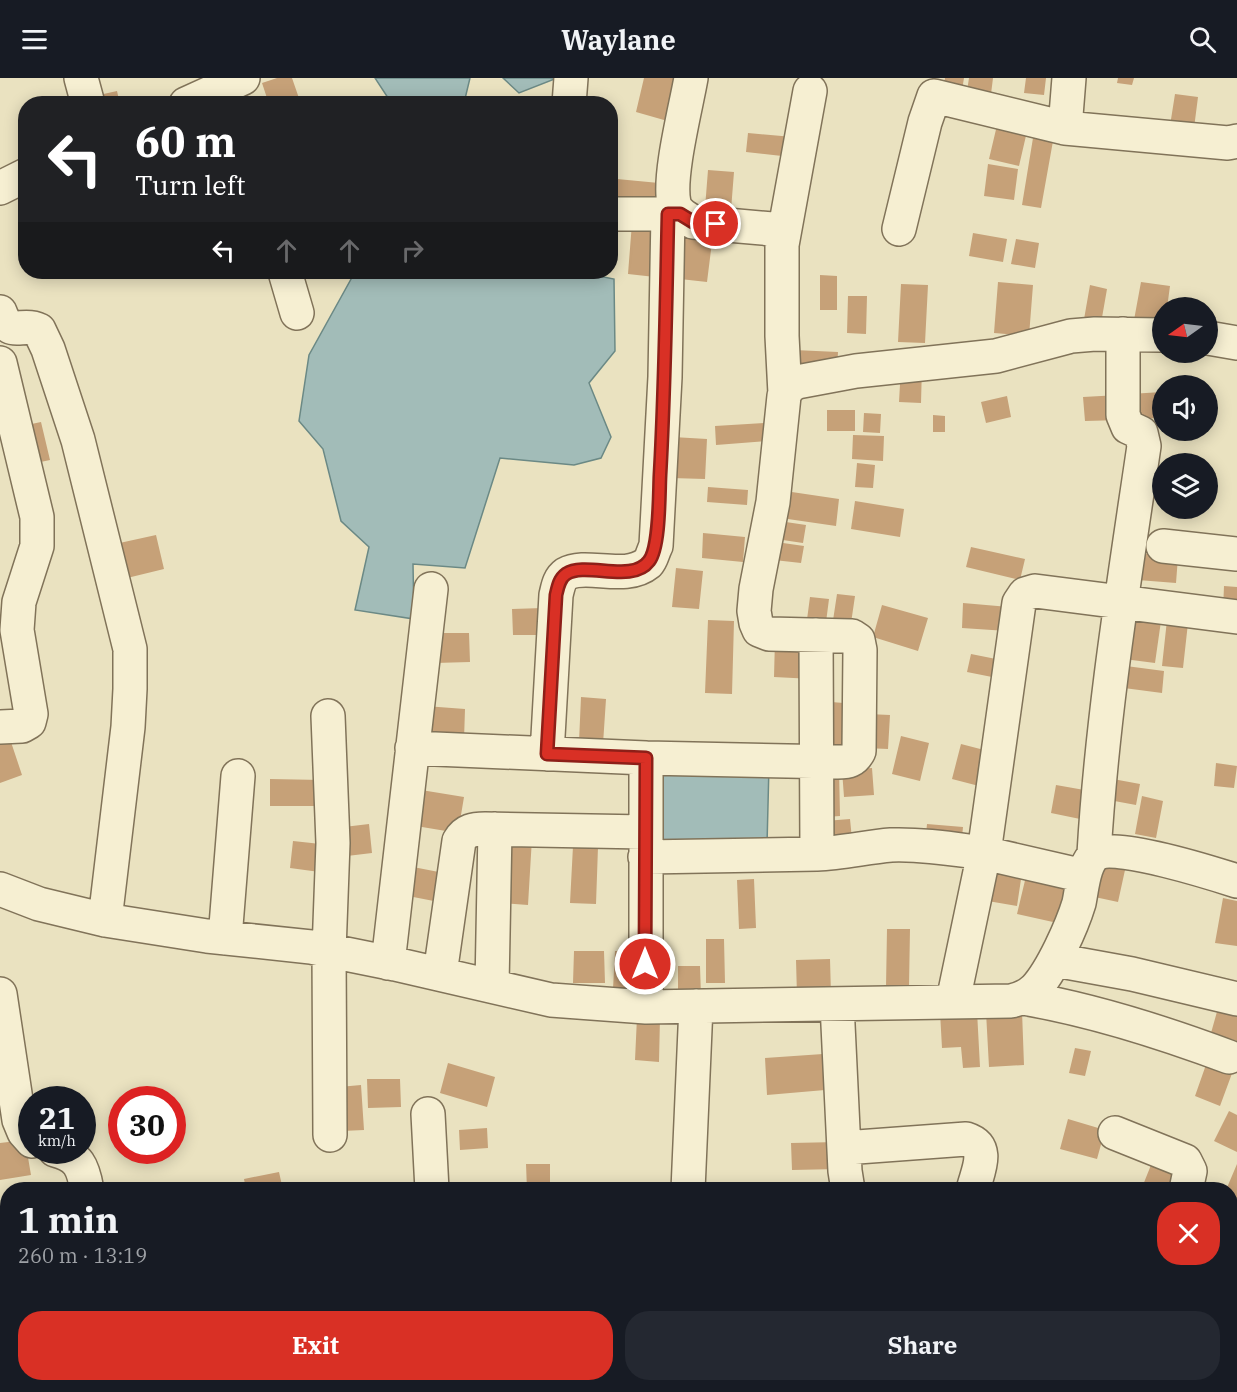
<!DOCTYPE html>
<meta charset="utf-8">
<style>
body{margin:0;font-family:"IBM Plex Serif",serif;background:#242831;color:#f1f3f6;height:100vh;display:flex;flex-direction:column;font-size:22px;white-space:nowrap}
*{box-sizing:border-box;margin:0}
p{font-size:20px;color:#9ea1a6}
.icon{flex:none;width:33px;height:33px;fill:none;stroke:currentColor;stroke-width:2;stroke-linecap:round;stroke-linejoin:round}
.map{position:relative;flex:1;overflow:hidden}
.details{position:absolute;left:0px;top:1104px;width:1238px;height:210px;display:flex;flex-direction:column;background:#171b24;border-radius:24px 24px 0 0;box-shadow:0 3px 15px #0003}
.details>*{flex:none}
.banner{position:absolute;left:18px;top:18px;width:600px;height:183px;border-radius:24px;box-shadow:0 3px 15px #0003;background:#202124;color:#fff;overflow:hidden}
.needle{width:39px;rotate:256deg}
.fabs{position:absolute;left:1152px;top:219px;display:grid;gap:12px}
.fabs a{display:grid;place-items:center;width:66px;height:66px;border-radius:50%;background:#171b24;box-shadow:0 3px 15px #0003;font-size:30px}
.speed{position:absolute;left:18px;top:1008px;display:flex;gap:12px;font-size:30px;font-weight:700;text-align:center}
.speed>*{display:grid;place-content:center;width:78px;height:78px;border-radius:50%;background:#171b24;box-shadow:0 3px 15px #0003;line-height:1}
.speed small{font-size:15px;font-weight:400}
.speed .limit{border:9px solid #d22;background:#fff;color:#111}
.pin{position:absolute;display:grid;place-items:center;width:51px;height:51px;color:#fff;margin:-26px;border:3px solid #fff;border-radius:50%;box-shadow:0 2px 6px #0007}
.me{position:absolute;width:66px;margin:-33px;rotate:0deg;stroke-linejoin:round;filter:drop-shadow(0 0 4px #0008)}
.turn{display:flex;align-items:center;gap:21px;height:126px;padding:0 18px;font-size:27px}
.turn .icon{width:78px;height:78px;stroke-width:2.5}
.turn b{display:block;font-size:42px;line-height:51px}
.lanes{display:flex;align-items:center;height:57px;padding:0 18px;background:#0003;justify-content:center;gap:30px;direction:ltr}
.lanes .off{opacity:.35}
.round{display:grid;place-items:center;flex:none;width:63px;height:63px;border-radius:24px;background:#242831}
.head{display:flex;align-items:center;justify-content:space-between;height:102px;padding:0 18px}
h1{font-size:36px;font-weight:700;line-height:45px}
.cta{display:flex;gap:12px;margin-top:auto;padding:12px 18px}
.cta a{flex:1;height:69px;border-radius:24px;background:#d93025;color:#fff;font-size:24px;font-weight:700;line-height:69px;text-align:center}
.cta a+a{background:#242831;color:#f1f3f6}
header{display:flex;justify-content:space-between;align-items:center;height:78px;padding:0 18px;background:#171b24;font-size:27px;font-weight:700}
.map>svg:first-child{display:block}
.water{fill:#a2bcb8;stroke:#6b8985;stroke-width:1.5}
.building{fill:#c6a178}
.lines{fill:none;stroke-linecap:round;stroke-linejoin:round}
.minor-casing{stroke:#817359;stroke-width:36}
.minor{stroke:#f6efd2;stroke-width:33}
.route-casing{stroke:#8d1f18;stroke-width:15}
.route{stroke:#d93025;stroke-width:10}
</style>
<header><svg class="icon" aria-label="menu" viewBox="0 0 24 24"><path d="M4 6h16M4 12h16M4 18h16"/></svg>Waylane<svg class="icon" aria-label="search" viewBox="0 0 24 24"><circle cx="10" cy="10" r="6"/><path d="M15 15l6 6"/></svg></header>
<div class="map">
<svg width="1237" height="1314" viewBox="0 0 1237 1314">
<rect width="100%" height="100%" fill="#eae2c0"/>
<path class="water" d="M375,0H470L464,25L392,26Z
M503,0H557L519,15Z
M355,194H579L614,201L615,273L589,305L611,359L601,380L574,387L500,380L465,490L413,486L414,541L355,532L369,469L341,443L323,371L299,343L309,277Z
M676,684L769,687L767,767L667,771L652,755L654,702Z"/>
<path class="building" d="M277,0H292L301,26H269L262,5Z
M644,0H682L671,44L636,34Z
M945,0H964L961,18L942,15Z
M969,0H993L991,16L967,13Z
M1026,0H1046L1044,17L1024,15Z
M1118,0H1134L1132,7L1117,5Z
M117,13L120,26H101L99,17Z
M1175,16L1198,19L1193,58L1169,54Z
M998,43L1028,49L1019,88L989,81Z
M748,55L793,59L791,79L746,74Z
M1033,60L1053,63L1041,130L1022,127Z
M988,86L1018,91L1014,122L984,118Z
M708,92L734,94L731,132L705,130Z
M617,101L659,105L657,133L614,129Z
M632,145L659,148L655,199L628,196Z
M677,151L713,156L707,204L671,200Z
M973,155L1007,161L1003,184L969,178Z
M1016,161L1039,165L1035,190L1011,186Z
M820,197L837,198V232H820Z
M998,204L1033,207L1029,258L994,255Z
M1141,204L1170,208L1167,230H1162V247L1134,242Z
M901,206L928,207L925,265L898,264Z
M1090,207L1107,211L1100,251L1083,247Z
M848,218H867L866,256L847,255Z
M794,272L838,274L837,294L794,293Z
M922,288L921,325L899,324L901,289Z
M1162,314V340L1131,341L1130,316Z
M1119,317L1121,342L1085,343L1083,319Z
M1007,318L1011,339L986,345L981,324Z
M827,332H855V353H827Z
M864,335L881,336L880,355L863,354Z
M933,337L945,338V354H933Z
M41,344L50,382L31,386L22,348Z
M766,345L767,363L716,367L715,348Z
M853,357L884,358L883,383L852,381Z
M673,359L707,361L705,401L671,400Z
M857,385L875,387L873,410L855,409Z
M708,409L748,412L747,427L707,424Z
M785,413L839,421L836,448L781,440Z
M855,423L904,431L900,459L851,451Z
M779,443L806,447L803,465L776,461Z
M703,455L745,459L743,484L702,480Z
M156,457L164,491L123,501L115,466Z
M776,464L804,468L801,485L774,482Z
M971,469L1025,481L1020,502L966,489Z
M1140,475L1178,479L1176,505L1138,502Z
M676,490L703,493L699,531L672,529Z
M1224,508L1237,509V533L1223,532Z
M837,516L855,518L850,552L832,549Z
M810,519L829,521L825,552L806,549Z
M963,525L1009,529L1007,553L962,550Z
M882,527L928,540L918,573L873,559Z
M543,530L545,557H513L512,531Z
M1130,538L1161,543L1155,585L1124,581Z
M708,542L734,543L732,616L705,615Z
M1167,542L1188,545L1183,590L1162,588Z
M434,555H469L470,584L435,585Z
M775,561L815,563L813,601L774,599Z
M971,576L1006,583L1002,601L967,594Z
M1126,588L1164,593L1162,615L1124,610Z
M581,619L606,621L603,666L579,664Z
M831,624L857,626L854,675L828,673Z
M425,628L465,631L464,662L423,659Z
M868,636L890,637L888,671L865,670Z
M8,655L22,697L0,705V658Z
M901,658L929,665L920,703L892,696Z
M961,666L988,673L979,708L952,701Z
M1216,685L1237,688L1234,710L1214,708Z
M872,690L874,717L844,719L842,692Z
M824,691H839L840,738L826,739Z
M270,701L322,702V728H270Z
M1113,701L1140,706L1136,727L1109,722Z
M1056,707L1090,713L1085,742L1051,735Z
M415,711L464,719L458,755L410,747Z
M1142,718L1163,723L1156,760L1135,756Z
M850,741L853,771L828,773L825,743Z
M369,746L372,775L347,778L344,749Z
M927,746L963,749L961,770L925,766Z
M504,759L532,760L528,827L500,825Z
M293,763L330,767L327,795L290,790Z
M573,768L598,769L596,826L570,825Z
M989,783L1023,788L1017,828L982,822Z
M1098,786L1125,792L1118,824L1090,818Z
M408,788L449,796L444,825L403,817Z
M1027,794L1071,805L1062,846L1017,836Z
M754,801L756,850L739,851L737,802Z
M1223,820L1237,823V868L1215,865Z
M887,851H910L909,909H886Z
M706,861H724L725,905H706Z
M574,873H604L605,905H573Z
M615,873L643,874L642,912L613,911Z
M830,881L831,917L797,918L796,882Z
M678,888H700L701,918H678Z
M1220,923L1237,928V963L1211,955Z
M977,933L980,989L963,990L961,969L942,970L940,934Z
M1022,933L1024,987L989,989L986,934Z
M637,939L660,940L659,984L635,982Z
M1075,970L1091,973L1085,998L1069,995Z
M823,976L825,1012L767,1017L765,980Z
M1208,981L1234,990L1220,1028L1195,1018Z
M448,985L495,999L487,1029L440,1015Z
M367,1001H400L401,1029L368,1030Z
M361,1007L364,1052L342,1053L339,1009Z
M1229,1033L1237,1037V1074L1214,1063Z
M1068,1041L1105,1052L1097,1081L1060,1071Z
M487,1050L488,1070L460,1072L459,1052Z
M25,1062L31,1097L0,1102V1065Z
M838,1064L839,1091L792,1092L791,1065Z
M526,1086H550V1112H527Z
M1237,1086V1126L1230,1123V1112H1226Z
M1151,1087L1181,1099L1176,1112H1141Z
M279,1094L283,1112H246L244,1101Z
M1230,1222L1237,1225V1264L1230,1261Z
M1236,1294L1237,1314H1231Z
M600,1306H624V1310L600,1309Z
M771,1306H792L793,1314H771Z
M817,1306H856V1314H818Z
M880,1306H909V1314H880Z
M918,1306H943V1311L918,1312Z
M957,1306H990V1314H958Z
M1003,1306H1032L1030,1314L1002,1313Z
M1050,1306H1067L1065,1313L1050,1309Z
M1143,1306H1174L1173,1314H1141Z
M1209,1306H1230L1228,1314H1207Z
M711,1309V1314H689V1310Z"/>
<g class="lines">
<g class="minor-casing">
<path id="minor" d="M81,0L88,26
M691,0C686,29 668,98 674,125C676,134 685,139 693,144L784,152
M186,26L243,0
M569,26L571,0
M1065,50L1069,0
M0,110L26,97
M610,136H680
M899,151L925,44L934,18L1065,50L1228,65L1237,63
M285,194L297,235
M0,234C10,262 21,243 39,252L48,271L78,362L130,571V611L128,649L105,842
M1208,260L1237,265
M0,285L37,439V468L19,524L17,552L31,636L29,644L22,648L0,649
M785,316L782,258V167L810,13
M1163,468L1237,476
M816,557L817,776
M328,638L333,765L329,873L330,1057
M412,670L646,680
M547,676L556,517C558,509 559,501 566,496C586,484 625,504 648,485C652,481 653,473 656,468L665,299L668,136
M1094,776C1102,639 1124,504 1144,368L1141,355L1128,349L1123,337V256
M645,779L817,776C842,775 867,769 891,767C922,766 953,771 984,775L953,923
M1084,798L984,775L1019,525L1025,516L1035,513L1237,539
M0,811L39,826L105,842L207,858L311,869L395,886L551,922L646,929L1011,923C1020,921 1028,918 1035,911C1052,893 1072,848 1079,825C1082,811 1084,781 1098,775C1120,766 1212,795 1237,803
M225,860L238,698
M1055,882L1132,896L1237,921
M388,885L431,511
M440,896L459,763C465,752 474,751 485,751L645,754
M492,908L495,751
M0,916L19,1042L24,1054L32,1063
M1023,920C1094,932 1162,954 1229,979
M837,926L845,1093L848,1112
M646,929V680L838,684C848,684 854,683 859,673L860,572L858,562L852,558L769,556L759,552L756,545L754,533L756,511L773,424L784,318L788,309L797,304L856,293L996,278L1071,258L1095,256L1162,257
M428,1036L432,1112
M1115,1055L1185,1083L1190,1093L1186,1112
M844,1070L966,1061C991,1069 978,1092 973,1112
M55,1072C79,1078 83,1089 87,1112
M688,1112L696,928
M1230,1136L1237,1139
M1230,1193L1237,1176
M0,1210L8,1209
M1230,1276L1237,1277
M409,1306V1314
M545,1306V1314
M678,1306L679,1314
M863,1306L864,1314
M82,1314L108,1306
M193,1314V1306
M335,1314L336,1306
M1183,1314L1185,1306"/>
</g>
<use href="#minor" class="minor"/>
</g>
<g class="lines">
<g class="route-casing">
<path id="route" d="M645,886L646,680L547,676L556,517C558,509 559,501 566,496C586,483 632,506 649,483C660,469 659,416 660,397C665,310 666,223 668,136H680L693,144L716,146"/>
</g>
<use href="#route" class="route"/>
</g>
</svg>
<div class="fabs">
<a><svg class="needle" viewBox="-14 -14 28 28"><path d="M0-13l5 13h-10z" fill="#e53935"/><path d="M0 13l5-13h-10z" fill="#9ea1a6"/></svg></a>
<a><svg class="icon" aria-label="sound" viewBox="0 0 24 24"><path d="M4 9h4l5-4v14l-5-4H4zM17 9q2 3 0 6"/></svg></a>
<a><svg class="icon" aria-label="layers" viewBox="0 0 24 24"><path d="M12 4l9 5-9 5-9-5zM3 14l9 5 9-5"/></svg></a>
</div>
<div class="speed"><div>21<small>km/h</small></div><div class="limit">30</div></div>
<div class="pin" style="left:716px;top:146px;background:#d93025"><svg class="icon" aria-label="arrive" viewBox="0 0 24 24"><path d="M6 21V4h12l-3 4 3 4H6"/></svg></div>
<svg class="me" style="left:645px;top:886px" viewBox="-20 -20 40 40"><circle r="17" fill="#d93025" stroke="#fff" stroke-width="3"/><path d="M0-11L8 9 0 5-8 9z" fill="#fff"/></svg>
<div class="banner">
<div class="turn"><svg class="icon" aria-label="left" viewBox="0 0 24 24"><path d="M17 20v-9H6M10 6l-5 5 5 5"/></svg><div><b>60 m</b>Turn left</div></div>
<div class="lanes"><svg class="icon" aria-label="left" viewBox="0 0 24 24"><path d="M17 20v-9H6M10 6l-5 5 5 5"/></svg><svg class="icon off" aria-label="ahead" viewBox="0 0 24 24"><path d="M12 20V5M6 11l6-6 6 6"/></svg><svg class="icon off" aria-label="ahead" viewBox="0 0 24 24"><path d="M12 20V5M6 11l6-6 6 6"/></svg><svg class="icon off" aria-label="right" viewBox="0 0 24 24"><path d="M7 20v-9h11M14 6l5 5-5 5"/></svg></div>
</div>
<section class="details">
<div class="head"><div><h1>1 min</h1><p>260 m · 13:19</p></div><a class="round" style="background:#d93025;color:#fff"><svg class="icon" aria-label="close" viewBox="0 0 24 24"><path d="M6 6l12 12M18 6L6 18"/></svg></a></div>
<div class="cta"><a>Exit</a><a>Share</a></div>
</section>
</div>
